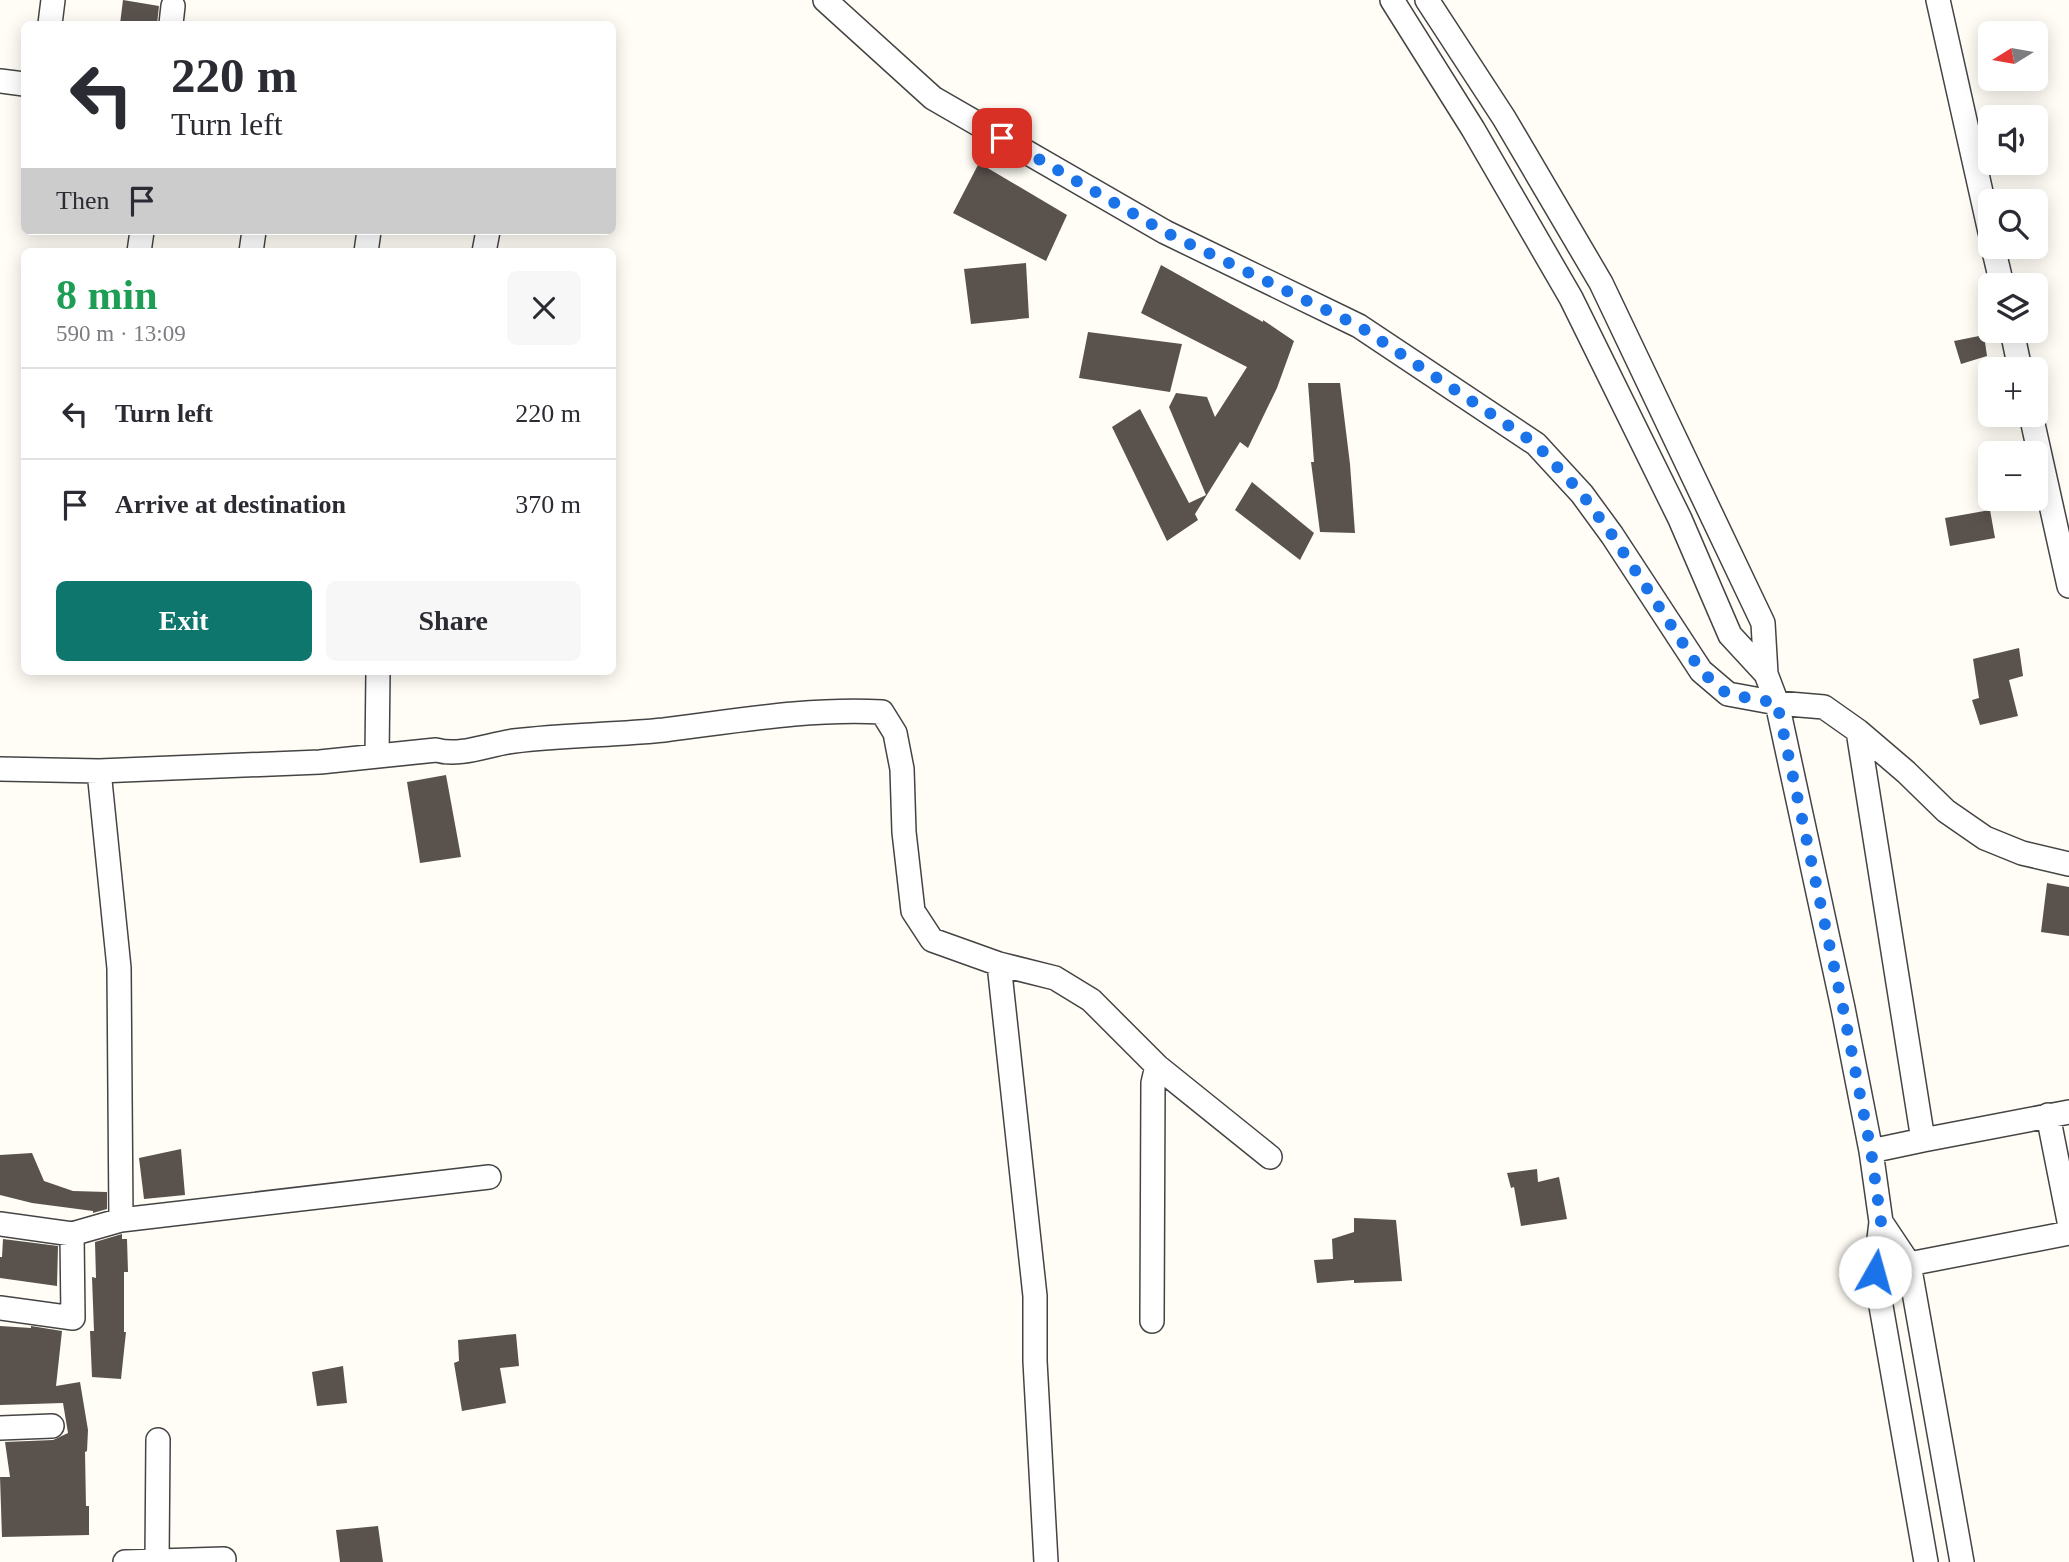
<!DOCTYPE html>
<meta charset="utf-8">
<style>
body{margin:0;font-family:"Times New Roman",serif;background:#f7f7f7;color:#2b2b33;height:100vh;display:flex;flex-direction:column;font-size:26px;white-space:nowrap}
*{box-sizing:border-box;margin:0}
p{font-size:23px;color:#7c7c81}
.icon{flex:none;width:38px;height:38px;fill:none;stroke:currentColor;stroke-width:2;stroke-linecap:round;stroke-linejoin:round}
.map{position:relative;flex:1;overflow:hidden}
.panel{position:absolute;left:21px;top:248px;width:595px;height:427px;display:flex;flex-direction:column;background:#fff;border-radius:10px;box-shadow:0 4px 18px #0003}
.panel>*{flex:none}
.top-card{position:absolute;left:21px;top:21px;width:595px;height:214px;border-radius:10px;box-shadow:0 4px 18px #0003;background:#fff;color:#2b2b33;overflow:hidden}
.needle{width:46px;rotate:259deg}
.fabs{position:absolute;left:1978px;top:21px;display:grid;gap:14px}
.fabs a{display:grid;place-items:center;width:70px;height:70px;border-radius:10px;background:#fff;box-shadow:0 4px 18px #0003;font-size:35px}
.pin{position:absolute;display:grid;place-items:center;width:60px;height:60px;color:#fff;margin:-30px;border-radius:14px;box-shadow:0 4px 10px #0006}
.me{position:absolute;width:77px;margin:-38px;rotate:7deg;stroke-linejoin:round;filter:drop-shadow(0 0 5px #0008)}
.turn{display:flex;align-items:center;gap:24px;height:147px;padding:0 35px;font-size:32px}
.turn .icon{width:91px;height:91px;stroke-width:2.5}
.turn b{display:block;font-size:49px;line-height:60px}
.then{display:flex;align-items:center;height:66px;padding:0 35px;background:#0003;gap:14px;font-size:26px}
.round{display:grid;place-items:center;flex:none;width:74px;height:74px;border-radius:10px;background:#f7f7f7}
.summary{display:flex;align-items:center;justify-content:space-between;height:119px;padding:0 35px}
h1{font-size:42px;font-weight:700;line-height:52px;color:#1e9e55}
.action{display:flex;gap:14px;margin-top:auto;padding:14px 35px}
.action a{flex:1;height:80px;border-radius:10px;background:#0f766e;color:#fff;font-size:28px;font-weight:700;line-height:80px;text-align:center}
.action a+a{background:#f7f7f7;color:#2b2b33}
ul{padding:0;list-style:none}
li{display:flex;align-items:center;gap:21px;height:91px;padding:0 35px;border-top:2px solid #e1e1e2}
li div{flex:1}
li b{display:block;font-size:26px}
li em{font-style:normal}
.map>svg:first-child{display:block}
.building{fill:#5a524d}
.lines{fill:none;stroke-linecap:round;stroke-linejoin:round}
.minor-casing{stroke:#444;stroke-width:26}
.minor{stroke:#fff;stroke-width:23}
.route{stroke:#1a73e8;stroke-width:12;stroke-dasharray:0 21.6}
</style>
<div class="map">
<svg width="2069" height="1562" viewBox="0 0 2069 1562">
<rect width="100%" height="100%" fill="#fffdf5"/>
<path class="building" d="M123,0L159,6L157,24H120Z
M979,163L1067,215L1046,261L953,213Z
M1026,263L1029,318L971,324L964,269Z
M1161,265L1263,322V320L1294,341L1277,388L1248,448L1240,442L1195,514L1198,520L1167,541L1112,427L1140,409L1189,503L1206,495L1169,407L1176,393L1207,397L1215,417L1247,367L1141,313Z
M1088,332L1182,344L1170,392L1079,378Z
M1984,335L1987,356L1961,364L1954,341Z
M1308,383H1340L1350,464L1355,533L1320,532L1311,462H1314Z
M1252,482L1314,533L1300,560L1235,510Z
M1990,510L1995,538L1950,546L1945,518Z
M2019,648L2023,676L2009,680L2018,716L1980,725L1972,700L1979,698L1973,659Z
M446,775L461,857L420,863L407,782Z
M2047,883L2069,887V936L2041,932Z
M181,1149L185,1195L144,1199L139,1158Z
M32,1153L44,1181L73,1191L107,1192V1209L93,1213V1211L32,1203L0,1195V1155Z
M1537,1169L1538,1182L1559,1177L1567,1219L1521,1226L1514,1187L1511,1188L1507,1173Z
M1354,1218L1396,1220L1402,1281L1354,1283V1280L1317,1283L1314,1260L1333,1259L1332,1239L1354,1232Z
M122,1234V1239H127L128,1272H124V1332H126L121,1379L92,1377L90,1331H94L92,1277L96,1278L95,1242Z
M3,1239L58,1246L57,1286L0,1278V1257H2Z
M0,1326L31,1328V1326L62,1331L56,1386L80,1382L88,1430L87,1451L85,1452L86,1506H89V1535L2,1537L0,1477H10L5,1442L53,1440L68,1433L63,1403L0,1405Z
M516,1334L519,1366L500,1368L506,1403L462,1411L454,1363L459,1361L458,1340Z
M343,1366L347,1403L317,1406L312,1372Z
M378,1526L383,1562H340L336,1530Z"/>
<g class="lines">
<g class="minor-casing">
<path id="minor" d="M825,0L933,98L1165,232L1359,326L1536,444L1582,494L1612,535L1701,671L1728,694L1777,703L1824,707L1858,731L1906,772L1946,811L1985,838L2022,853L2069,864
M1392,0L1473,129L1571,298L1680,519L1730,635L1766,674
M1427,0L1504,118L1601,283L1763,623L1766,674L1777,703L1843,1008L1871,1151L1881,1222L1875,1272L1926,1562
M1938,0L1990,232
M50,24L53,0
M171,24L173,6
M0,81L24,84
M1993,247L2002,285
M139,252L142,231
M251,252L254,231
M366,252L369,231
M484,252L488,231
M2012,331L2020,369
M2031,415L2069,586
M1858,731L1923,1140L1871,1151
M377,756L378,672
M0,769L99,771
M999,964L1035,1296V1361L1046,1562
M2048,1115L2069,1221
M1923,1140L2069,1112
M121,1220L119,968L99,771L320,762L436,750C461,757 489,744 514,741C564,735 614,735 664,730C737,721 809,708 882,712L895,733L902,769L904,832L913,911L932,940L999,964L1055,978L1091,1000L1157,1066L1270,1157
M1881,1222L1909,1264L1962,1562
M0,1224L72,1234L73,1318L0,1308
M72,1234L121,1220L489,1177
M1909,1264L2069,1233
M1152,1321L1153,1083L1157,1066
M0,1428L52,1426
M157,1561L158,1440
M125,1562L224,1559"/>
</g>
<use href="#minor" class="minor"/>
</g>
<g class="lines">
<path class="route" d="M1002,138L1165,232L1359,326L1536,444L1582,494L1612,535L1701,671L1727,694L1777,703L1843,1008L1871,1151L1881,1222L1875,1272"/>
</g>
</svg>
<div class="fabs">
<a><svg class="needle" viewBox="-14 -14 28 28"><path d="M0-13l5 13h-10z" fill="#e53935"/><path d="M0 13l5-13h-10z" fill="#7c7c81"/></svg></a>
<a><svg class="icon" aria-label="sound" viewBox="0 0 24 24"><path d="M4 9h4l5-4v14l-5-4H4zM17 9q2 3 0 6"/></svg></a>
<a><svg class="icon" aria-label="search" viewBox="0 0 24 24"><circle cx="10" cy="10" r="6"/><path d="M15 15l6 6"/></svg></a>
<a><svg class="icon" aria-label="layers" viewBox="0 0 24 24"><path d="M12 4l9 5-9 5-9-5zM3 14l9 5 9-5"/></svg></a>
<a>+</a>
<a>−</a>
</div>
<div class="pin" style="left:1002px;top:138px;background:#d93025"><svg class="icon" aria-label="arrive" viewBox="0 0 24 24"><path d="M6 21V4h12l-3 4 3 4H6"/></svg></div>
<svg class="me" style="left:1875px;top:1272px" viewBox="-20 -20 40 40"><circle r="19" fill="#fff"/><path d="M0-13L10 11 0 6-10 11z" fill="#1a73e8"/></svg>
<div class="top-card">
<div class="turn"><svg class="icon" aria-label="left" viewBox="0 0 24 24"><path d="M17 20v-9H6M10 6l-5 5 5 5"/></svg><div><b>220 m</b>Turn left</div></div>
<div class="then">Then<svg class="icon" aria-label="arrive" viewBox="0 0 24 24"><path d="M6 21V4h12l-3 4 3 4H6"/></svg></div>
</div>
<section class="panel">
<div class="summary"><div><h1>8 min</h1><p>590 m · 13:09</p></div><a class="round"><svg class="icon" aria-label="close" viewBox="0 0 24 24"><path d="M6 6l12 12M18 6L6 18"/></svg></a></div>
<ul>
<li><svg class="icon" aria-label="left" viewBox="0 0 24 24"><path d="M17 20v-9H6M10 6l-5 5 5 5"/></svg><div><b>Turn left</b></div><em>220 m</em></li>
<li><svg class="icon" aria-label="arrive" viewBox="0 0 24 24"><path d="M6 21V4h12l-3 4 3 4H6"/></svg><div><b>Arrive at destination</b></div><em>370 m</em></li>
</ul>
<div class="action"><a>Exit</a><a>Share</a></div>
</section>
</div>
